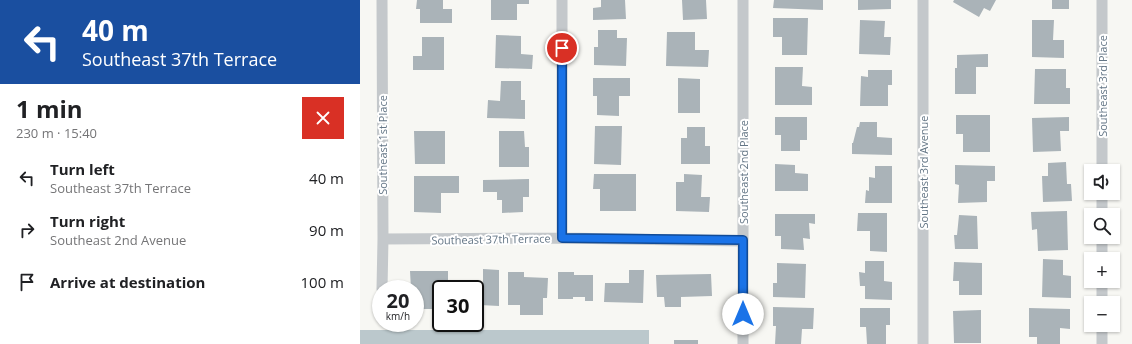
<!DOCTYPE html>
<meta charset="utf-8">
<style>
body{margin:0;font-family:"Open Sans",sans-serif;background:#f2f2f2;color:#202124;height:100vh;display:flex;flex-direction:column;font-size:15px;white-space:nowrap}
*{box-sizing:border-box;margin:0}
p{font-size:13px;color:#757577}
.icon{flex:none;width:22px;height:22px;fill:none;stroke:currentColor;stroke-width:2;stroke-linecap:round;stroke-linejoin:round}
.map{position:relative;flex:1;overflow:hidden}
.sheet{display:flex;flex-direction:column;background:#fff;width:360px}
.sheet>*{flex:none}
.top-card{background:#1a4fa0;color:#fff;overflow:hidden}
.buttons{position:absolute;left:724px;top:164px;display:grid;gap:8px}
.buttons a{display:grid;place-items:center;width:36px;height:36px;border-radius:0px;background:#fff;box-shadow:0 1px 3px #0004;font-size:20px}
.speed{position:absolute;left:12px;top:280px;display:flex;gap:8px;font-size:20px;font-weight:700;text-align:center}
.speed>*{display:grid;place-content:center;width:52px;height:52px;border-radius:50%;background:#fff;box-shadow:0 1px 3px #0004;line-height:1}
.speed small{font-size:10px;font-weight:400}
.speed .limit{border:2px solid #111;border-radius:6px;background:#fff;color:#111}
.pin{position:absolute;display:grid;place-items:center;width:34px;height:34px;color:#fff;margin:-17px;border:2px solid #fff;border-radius:50%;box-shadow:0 1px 4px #0007}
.me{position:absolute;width:44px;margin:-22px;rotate:0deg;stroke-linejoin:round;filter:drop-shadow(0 0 3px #0008)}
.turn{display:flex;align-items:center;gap:14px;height:84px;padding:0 16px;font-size:18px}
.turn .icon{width:52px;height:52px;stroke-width:2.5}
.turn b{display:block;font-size:28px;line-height:34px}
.round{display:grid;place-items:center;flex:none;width:42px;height:42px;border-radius:0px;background:#f2f2f2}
.head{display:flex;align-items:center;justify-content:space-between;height:68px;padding:0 16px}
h1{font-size:24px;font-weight:700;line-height:30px}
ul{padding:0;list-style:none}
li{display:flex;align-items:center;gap:12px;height:52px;padding:0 16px}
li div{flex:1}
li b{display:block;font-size:15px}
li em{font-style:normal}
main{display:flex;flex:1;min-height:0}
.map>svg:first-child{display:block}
.water{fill:#bbc8cc}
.building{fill:#aab3b8}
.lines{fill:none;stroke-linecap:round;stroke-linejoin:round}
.minor{stroke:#c4c8cb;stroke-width:11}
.route-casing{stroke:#114b97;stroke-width:10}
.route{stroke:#1a73e8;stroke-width:7}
.labels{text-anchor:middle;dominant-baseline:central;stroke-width:4;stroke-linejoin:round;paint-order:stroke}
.street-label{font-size:11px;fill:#647686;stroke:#fff}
</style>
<main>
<section class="sheet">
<div class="top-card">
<div class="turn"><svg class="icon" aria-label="left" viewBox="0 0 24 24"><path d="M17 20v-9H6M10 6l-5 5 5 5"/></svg><div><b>40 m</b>Southeast 37th Terrace</div></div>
</div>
<div class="head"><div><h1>1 min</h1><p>230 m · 15:40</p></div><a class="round" style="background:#d93025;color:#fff"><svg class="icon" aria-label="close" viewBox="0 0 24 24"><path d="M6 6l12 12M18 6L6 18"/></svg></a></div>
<ul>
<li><svg class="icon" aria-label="left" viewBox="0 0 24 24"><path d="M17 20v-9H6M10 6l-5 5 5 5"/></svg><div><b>Turn left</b><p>Southeast 37th Terrace</p></div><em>40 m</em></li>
<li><svg class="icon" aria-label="right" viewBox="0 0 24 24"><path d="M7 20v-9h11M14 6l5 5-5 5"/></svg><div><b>Turn right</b><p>Southeast 2nd Avenue</p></div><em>90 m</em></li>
<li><svg class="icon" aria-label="arrive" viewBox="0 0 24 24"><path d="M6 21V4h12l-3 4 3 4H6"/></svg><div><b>Arrive at destination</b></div><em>100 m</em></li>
</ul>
</section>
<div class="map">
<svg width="772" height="344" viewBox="0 0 772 344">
<rect width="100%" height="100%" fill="#f7f7f3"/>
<path class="water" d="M0,330H289V344H0Z"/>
<path class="building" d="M57,0H83V9H92V23H60V9H56Z
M131,0H169V4H157V20H131Z
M241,0H265L266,19L233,20V8L241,7Z
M322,0H346L347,19L323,20Z
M414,0H463V10L413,8Z
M498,0H531V9L498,10Z
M594,0H636L630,11L624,8L619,17L593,2Z
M692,0H709V9H692Z
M413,18H448L447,55H422V37H413Z
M500,20L525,21L524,37H531L530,55L499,54Z
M672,20H694L693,40H704V58L672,57Z
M238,30H257V38H267L266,66L234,65V47H238Z
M307,32H335V50H349L348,67L306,66Z
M136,35L161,36V54L173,55L172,69L135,68Z
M62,37H84V70H53V56H62Z
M628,54V67H616V94H595V68H597V55Z
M415,67H443L442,86L452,87V105H415Z
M675,69H706V88H710V104H674Z
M508,70H532V85H528V106H500L501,76L508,77Z
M233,78H270V96H259V116L237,115V96H233Z
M318,78L340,79V113H318Z
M141,81H161V100H165V119L127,118L128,100L140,101Z
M596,115H630V152H603V134H596Z
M415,117H447V140H440V151H421V135H415Z
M709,117V131H700L701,151L673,152L672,118Z
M500,122H517V137L532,138V155L492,154V143H493L497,127H499Z
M235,126H262L261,165L234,164Z
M327,127H345V146H350V164H321V138H327Z
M54,131H85V164H55Z
M139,131H164L165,147H169V167H139Z
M706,162L707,184H711L712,201L683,202L682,176H688V163Z
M415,164L435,165V173L448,174V191H415Z
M595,165L635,166V181H627V202L598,203L599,185L595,184Z
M515,166H532V203H505L506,190L509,191V177L515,178Z
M234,174H276V211H240V189H233Z
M324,174L342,175L341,197H350L349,212L316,211V182H324Z
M54,176H99V193H81V213L54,212Z
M169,179V197H163V212L142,213V200H137V192H123V180Z
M707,211L708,250L678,251L677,229L672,230L671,212Z
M498,213H527V252L510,251V231H497Z
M415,214H455V224L449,223L450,239L443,238L444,250L421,249V236H415Z
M599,215L617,216L618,249H595L594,235H597Z
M683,259L703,260V275L711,276V298L682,297Z
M505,261H524V281L532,282V300L505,299V286H500L499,272L505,273Z
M594,262L622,263V295H599V281H593Z
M417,263L446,264L445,298L413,297V283H417Z
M123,269L139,270V306L120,305V314H115V289H100V284H123Z
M269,270H284L283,303L244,302L245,283H269Z
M50,271H88V289H81V309H55V289H51Z
M148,272H164V277L188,278L187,298H183V315H160V305H148Z
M198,272H214V275H233V301H225V297H213V299H198Z
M351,274L352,296L321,297V307H305L304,297H297L296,275Z
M413,307L454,308L453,329H442L441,344H415L416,326H413Z
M500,308H530V325H526V344H507L506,327H500Z
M669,308L710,309V329L700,328V344H677V337H669Z
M621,310V343H594L593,311Z
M314,340H338V344H314Z"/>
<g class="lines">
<path class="minor" d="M202,0V238
M742,171V0
M742,215V193
M23,239L202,238L383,241
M742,259V237
M22,289L23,239L22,0
M742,303V281
M383,344V0
M563,344V0
M742,344V325"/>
</g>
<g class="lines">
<g class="route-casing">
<path id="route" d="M202,48V238L383,240V314"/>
</g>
<use href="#route" class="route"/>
</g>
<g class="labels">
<g class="street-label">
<text transform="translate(742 86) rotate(-90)">Southeast 3rd Place</text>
<text transform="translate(22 145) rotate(-90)">Southeast 1st Place</text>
<text transform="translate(383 172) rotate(-90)">Southeast 2nd Place</text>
<text transform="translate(563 172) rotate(-90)">Southeast 3rd Avenue</text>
<text transform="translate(131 239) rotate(-1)">Southeast 37th Terrace</text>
</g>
</g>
</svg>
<div class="buttons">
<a><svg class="icon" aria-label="sound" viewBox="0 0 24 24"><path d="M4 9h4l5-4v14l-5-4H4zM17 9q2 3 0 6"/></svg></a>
<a><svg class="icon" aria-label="search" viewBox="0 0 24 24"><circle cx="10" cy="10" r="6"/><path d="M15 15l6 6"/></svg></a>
<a>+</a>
<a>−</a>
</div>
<div class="speed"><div>20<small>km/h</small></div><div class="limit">30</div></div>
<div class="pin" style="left:202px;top:48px;background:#d93025"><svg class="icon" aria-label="arrive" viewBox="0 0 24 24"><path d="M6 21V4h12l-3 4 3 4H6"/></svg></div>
<svg class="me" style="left:383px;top:314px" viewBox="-20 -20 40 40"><circle r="19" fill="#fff"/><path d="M0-13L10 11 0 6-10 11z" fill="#1a73e8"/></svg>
</div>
</main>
